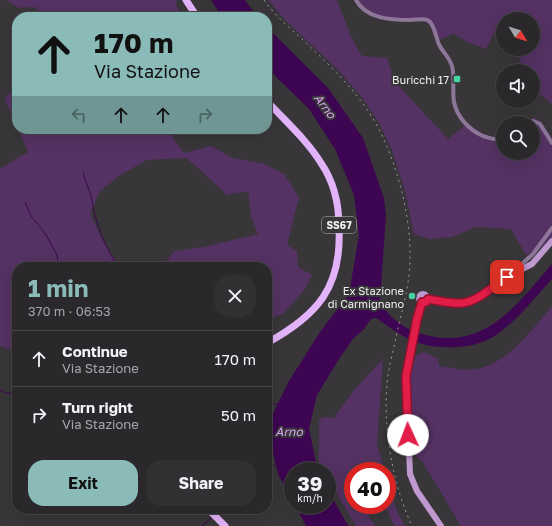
<!DOCTYPE html>
<meta charset="utf-8">
<style>
body{margin:0;font-family:"Golos Text",sans-serif;background:#323033;color:#f1f3f6;height:100vh;display:flex;flex-direction:column;font-size:15px;white-space:nowrap}
*{box-sizing:border-box;margin:0}
p{font-size:13px;color:#a5a6a9}
.icon{flex:none;width:22px;height:22px;fill:none;stroke:currentColor;stroke-width:2;stroke-linecap:round;stroke-linejoin:round}
.map{position:relative;flex:1;overflow:hidden}
.drawer{position:absolute;left:12px;top:262px;width:260px;height:252px;display:flex;flex-direction:column;background:#2a282b;border-radius:16px;box-shadow:0 4px 16px #0002,0 0 0 1px #464447}
.drawer>*{flex:none}
.guide{position:absolute;left:12px;top:12px;width:260px;height:122px;border-radius:16px;box-shadow:0 4px 16px #0002,0 0 0 1px #464447;background:#8bbbb9;color:#111;overflow:hidden}
.needle{width:26px;rotate:128deg}
.controls{position:absolute;left:496px;top:12px;display:grid;gap:8px}
.controls a{display:grid;place-items:center;width:44px;height:44px;border-radius:50%;background:#2a282b;box-shadow:0 4px 16px #0002,0 0 0 1px #464447;font-size:20px}
.speed{position:absolute;left:284px;top:462px;display:flex;gap:8px;font-size:20px;font-weight:700;text-align:center}
.speed>*{display:grid;place-content:center;width:52px;height:52px;border-radius:50%;background:#2a282b;box-shadow:0 4px 16px #0002,0 0 0 1px #464447;line-height:1}
.speed small{font-size:10px;font-weight:400}
.speed .limit{border:6px solid #d22;background:#fff;color:#111}
.pin{position:absolute;display:grid;place-items:center;width:34px;height:34px;color:#fff;margin:-17px;border-radius:8px;box-shadow:0 2px 6px #0006}
.me{position:absolute;width:44px;margin:-22px;rotate:358deg;stroke-linejoin:round;filter:drop-shadow(0 0 3px #0008)}
.turn{display:flex;align-items:center;gap:14px;height:84px;padding:0 16px;font-size:18px}
.turn .icon{width:52px;height:52px;stroke-width:2.5}
.turn b{display:block;font-size:28px;line-height:34px}
.lanes{display:flex;align-items:center;height:38px;padding:0 16px;background:#0003;justify-content:center;gap:20px;direction:ltr}
.lanes .off{opacity:.35}
.round{display:grid;place-items:center;flex:none;width:42px;height:42px;border-radius:16px;background:#323033}
.headline{display:flex;align-items:center;justify-content:space-between;height:68px;padding:0 16px}
h1{font-size:24px;font-weight:700;line-height:30px;color:#8bbbb9}
.action{display:flex;gap:8px;margin-top:auto;padding:8px 16px}
.action a{flex:1;height:46px;border-radius:16px;background:#8bbbb9;color:#111;font-size:16px;font-weight:700;line-height:46px;text-align:center}
.action a+a{background:#323033;color:#f1f3f6}
ul{padding:0;list-style:none}
li{display:flex;align-items:center;gap:12px;height:56px;padding:0 16px;border-top:1px solid #464447}
li div{flex:1}
li b{display:block;font-size:15px}
li em{font-style:normal}
.map>svg:first-child{display:block}
.green{fill:#543263}
.water{fill:#3e0552}
.lines{fill:none;stroke-linecap:round;stroke-linejoin:round}
.stream{stroke:#3e0552;stroke-width:1}
.street{stroke:#8d7698;stroke-width:4}
.secondary{stroke:#be98cf;stroke-width:6}
.primary{stroke:#e3b3fa;stroke-width:7}
.rail{stroke:#9b9a9b;stroke-width:1;stroke-dasharray:2 4;stroke-linecap:butt}
.route-casing{stroke:#92132f;stroke-width:10}
.route{stroke:#e11d48;stroke-width:7}
.poi-dot{fill:#43d4a0;stroke:#383639;stroke-width:1.5}
.labels{text-anchor:middle;dominant-baseline:central;stroke-width:4;stroke-linejoin:round;paint-order:stroke}
.shield{fill:#383639;stroke:#b9b8b9;stroke-width:1}
.shield-label{font-size:10px;font-weight:bold;fill:#f0eff0}
.poi-label{font-size:11px;fill:#f0eff0;stroke:#383639;text-anchor:end}
.water-label{font-size:12px;font-style:italic;fill:#dda5f7;stroke:#383639}
</style>
<div class="map">
<svg width="552" height="526" viewBox="0 0 552 526">
<rect width="100%" height="100%" fill="#383639"/>
<path class="green" d="M7,0H177L176,4L181,17H43V14L34,7L19,8Z
M268,0H337L352,39L362,56L387,58L395,82L448,139L468,123C477,130 492,141 503,137V153H533V123H525L530,119L536,118L542,123L552,138V237L547,244L526,255L511,229L476,227L452,237L430,239L414,234L405,191L392,150L378,121L360,95L335,67L286,21Z
M354,0H552V104L533,89V71H521L523,68L516,49H533V19H503V23L498,25L486,49L467,42L453,33L451,35L436,41L430,25L422,20H383L368,15Z
M17,88V127L4,98Z
M18,129H176L171,135L184,153L211,146L233,158L264,164L284,174L299,197L287,245L297,251L298,267L312,275L305,289L283,314L267,320V267H164L168,259L175,251L204,247L258,234L251,216L248,191L227,195L196,166L186,158L147,160L122,174L100,191L90,213L103,242L120,267H17V352L0,346V169L28,152Z
M552,306V526H461L422,461L415,456L409,377L416,356L423,352L438,358L439,366C451,368 465,371 477,369C510,362 531,330 552,306Z
M383,359L377,445L385,471H353V505H363L369,517L375,526H356L327,477V471H323L319,465V420L324,417L334,418L353,391Z
M387,478L397,511L405,526H394L385,505H387Z"/>
<path class="water" d="M211,0H245L257,17H222Z
M267,27L328,88L363,138L384,198L386,216L380,300C385,314 402,327 416,332C482,355 514,308 552,264V279C534,299 516,322 493,337C471,350 438,350 415,342C401,336 389,327 376,318L371,319L364,329L353,339L339,359L317,395L309,429L318,471H293V502L278,474L268,432L270,420L289,381L320,332L349,294L359,235L354,195L335,149L309,109L267,68Z
M327,488L346,522L349,526H306L295,505H327Z"/>
<g class="lines">
<path class="stream" d="M83,172C85,181 89,188 91,196C93,202 93,209 95,215C100,234 108,251 118,267
M25,202L31,216L45,233L57,255L58,261L63,267
M0,390L6,393H17
M267,401L278,405
M267,471L276,463
M217,513L222,509
M202,526L212,517"/>
<path class="street" d="M356,0C366,19 392,20 410,20C418,20 428,16 432,25C435,30 436,36 438,42C441,51 449,56 452,66C455,77 452,90 454,102C457,117 469,130 483,136C489,138 496,141 503,139
M528,123L533,121L540,124L552,143
M514,271L533,254L552,228"/>
<path class="secondary" d="M419 298a4 4 0 1 1 8 0a4 4 0 1 1-8 0Z
M427,299L453,303H462L472,300L507,277L532,264L552,241
M422,302L417,319L406,376L410,474L417,491L441,526"/>
<path class="primary" d="M186,0L197,17
M267,101C285,121 307,140 321,163C334,182 339,204 339,227C342,287 318,315 267,343
M208,509L225,526"/>
<path class="rail" d="M264,0C274,14 287,26 300,37C333,69 367,99 385,142C401,179 411,221 410,262C409,290 400,316 395,343C392,356 388,370 387,384C383,430 393,485 412,526"/>
</g>
<g class="lines">
<g class="route-casing">
<path id="route" d="M408,435L406,376L417,319L422,302H426L428,299C439,301 451,304 462,303C479,301 493,286 507,277"/>
</g>
<use href="#route" class="route"/>
</g>
<g class="poi-dot">
<rect x="453" y="75" width="8" height="8" rx="2"/>
<circle cx="412" cy="296" r="4"/>
</g>
<g class="labels">
<rect class="shield" x="322" y="217" width="34" height="16" rx="3"/>
<g class="shield-label">
<text x="339" y="225">SS67</text>
</g>
<g class="poi-label">
<text x="449" y="79">Buricchi 17</text>
<text x="404" y="290">Ex Stazione<tspan x="404" dy="13">di Carmignano</tspan></text>
</g>
<g class="water-label">
<text transform="translate(325 106) rotate(53)">Arno</text>
<text x="289" y="431">Arno</text>
</g>
</g>
</svg>
<div class="controls">
<a><svg class="needle" viewBox="-14 -14 28 28"><path d="M0-13l5 13h-10z" fill="#e53935"/><path d="M0 13l5-13h-10z" fill="#a5a6a9"/></svg></a>
<a><svg class="icon" aria-label="sound" viewBox="0 0 24 24"><path d="M4 9h4l5-4v14l-5-4H4zM17 9q2 3 0 6"/></svg></a>
<a><svg class="icon" aria-label="search" viewBox="0 0 24 24"><circle cx="10" cy="10" r="6"/><path d="M15 15l6 6"/></svg></a>
</div>
<div class="speed"><div>39<small>km/h</small></div><div class="limit">40</div></div>
<div class="pin" style="left:507px;top:277px;background:#d93025"><svg class="icon" aria-label="arrive" viewBox="0 0 24 24"><path d="M6 21V4h12l-3 4 3 4H6"/></svg></div>
<svg class="me" style="left:408px;top:435px" viewBox="-20 -20 40 40"><circle r="19" fill="#fff"/><path d="M0-13L10 11 0 6-10 11z" fill="#e11d48"/></svg>
<div class="guide">
<div class="turn"><svg class="icon" aria-label="ahead" viewBox="0 0 24 24"><path d="M12 20V5M6 11l6-6 6 6"/></svg><div><b>170 m</b>Via Stazione</div></div>
<div class="lanes"><svg class="icon off" aria-label="left" viewBox="0 0 24 24"><path d="M17 20v-9H6M10 6l-5 5 5 5"/></svg><svg class="icon" aria-label="ahead" viewBox="0 0 24 24"><path d="M12 20V5M6 11l6-6 6 6"/></svg><svg class="icon" aria-label="ahead" viewBox="0 0 24 24"><path d="M12 20V5M6 11l6-6 6 6"/></svg><svg class="icon off" aria-label="right" viewBox="0 0 24 24"><path d="M7 20v-9h11M14 6l5 5-5 5"/></svg></div>
</div>
<section class="drawer">
<div class="headline"><div><h1>1 min</h1><p>370 m · 06:53</p></div><a class="round"><svg class="icon" aria-label="close" viewBox="0 0 24 24"><path d="M6 6l12 12M18 6L6 18"/></svg></a></div>
<ul>
<li><svg class="icon" aria-label="ahead" viewBox="0 0 24 24"><path d="M12 20V5M6 11l6-6 6 6"/></svg><div><b>Continue</b><p>Via Stazione</p></div><em>170 m</em></li>
<li><svg class="icon" aria-label="right" viewBox="0 0 24 24"><path d="M7 20v-9h11M14 6l5 5-5 5"/></svg><div><b>Turn right</b><p>Via Stazione</p></div><em>50 m</em></li>
</ul>
<div class="action"><a>Exit</a><a>Share</a></div>
</section>
</div>
